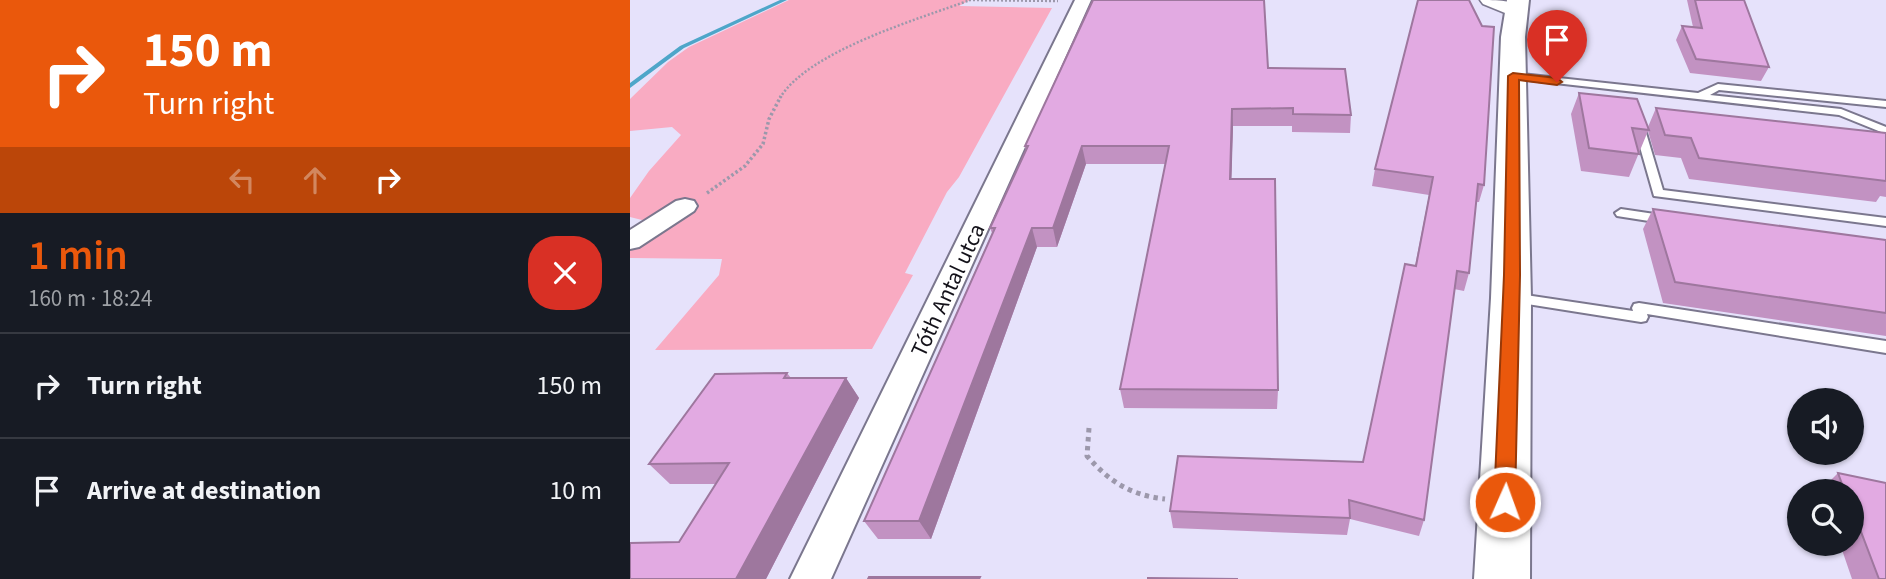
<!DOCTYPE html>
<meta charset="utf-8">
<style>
body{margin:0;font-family:"Source Sans 3",sans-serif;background:#242831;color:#f1f3f6;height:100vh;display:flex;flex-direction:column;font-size:26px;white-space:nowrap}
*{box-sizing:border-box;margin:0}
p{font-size:23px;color:#9ea1a6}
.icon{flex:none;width:38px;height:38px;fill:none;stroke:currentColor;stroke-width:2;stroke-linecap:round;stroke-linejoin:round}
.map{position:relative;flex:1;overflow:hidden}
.details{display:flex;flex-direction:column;background:#171b24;width:630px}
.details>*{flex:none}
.top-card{background:#ea580c;color:#fff;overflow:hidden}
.buttons{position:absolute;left:1157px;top:388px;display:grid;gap:14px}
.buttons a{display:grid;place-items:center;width:77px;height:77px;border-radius:50%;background:#171b24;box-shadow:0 2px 5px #0004;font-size:35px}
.pin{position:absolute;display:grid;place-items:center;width:60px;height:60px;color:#fff;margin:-72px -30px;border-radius:50% 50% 50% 0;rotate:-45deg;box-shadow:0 0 7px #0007}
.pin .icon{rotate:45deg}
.me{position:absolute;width:77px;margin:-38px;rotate:2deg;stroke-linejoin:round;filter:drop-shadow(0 0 5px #0008)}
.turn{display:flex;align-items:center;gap:24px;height:147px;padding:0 28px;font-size:32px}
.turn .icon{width:91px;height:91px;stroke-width:2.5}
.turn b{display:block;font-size:49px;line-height:60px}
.lanes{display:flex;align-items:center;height:66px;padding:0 28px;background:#0003;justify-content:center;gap:35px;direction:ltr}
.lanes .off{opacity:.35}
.round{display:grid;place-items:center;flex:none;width:74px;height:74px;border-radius:28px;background:#242831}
.summary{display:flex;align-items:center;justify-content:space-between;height:119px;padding:0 28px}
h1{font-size:42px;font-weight:600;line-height:52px;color:#ea580c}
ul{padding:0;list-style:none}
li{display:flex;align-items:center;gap:21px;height:105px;padding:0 28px;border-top:2px solid #363941}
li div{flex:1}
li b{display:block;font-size:26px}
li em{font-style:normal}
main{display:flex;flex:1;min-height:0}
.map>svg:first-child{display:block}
.green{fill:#f9abc2}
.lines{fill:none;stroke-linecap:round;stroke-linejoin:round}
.stream{fill:#4ea6c9;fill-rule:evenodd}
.service-casing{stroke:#7b778e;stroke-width:4}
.minor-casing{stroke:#7b778e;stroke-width:4}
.tertiary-casing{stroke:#7b778e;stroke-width:3}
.secondary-casing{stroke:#7b778e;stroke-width:4}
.path-far2{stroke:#9c98ab;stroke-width:2.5;stroke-dasharray:2 2;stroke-linecap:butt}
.path-far1{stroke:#9c98ab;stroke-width:3.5;stroke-dasharray:2.5 2.5;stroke-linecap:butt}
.path{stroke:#9c98ab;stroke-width:5;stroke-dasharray:4.5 4.5;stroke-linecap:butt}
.service{fill:#fff;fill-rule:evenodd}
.minor{fill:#fff;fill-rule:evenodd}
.tertiary{fill:#fff;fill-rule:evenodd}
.secondary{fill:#fff;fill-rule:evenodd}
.wall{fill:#c292c2}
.shaded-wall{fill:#9e779e}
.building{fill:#e2aae2;stroke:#9e779e;stroke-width:2}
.route{fill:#ea580c;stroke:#983908;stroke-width:2}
.labels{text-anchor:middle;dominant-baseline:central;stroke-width:5;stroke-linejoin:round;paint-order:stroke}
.street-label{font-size:23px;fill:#131119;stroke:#fff}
</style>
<main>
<section class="details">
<div class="top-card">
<div class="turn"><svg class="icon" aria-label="right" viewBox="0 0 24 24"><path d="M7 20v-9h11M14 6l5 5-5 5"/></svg><div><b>150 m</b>Turn right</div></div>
<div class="lanes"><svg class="icon off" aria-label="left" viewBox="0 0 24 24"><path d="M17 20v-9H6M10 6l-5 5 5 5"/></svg><svg class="icon off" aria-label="ahead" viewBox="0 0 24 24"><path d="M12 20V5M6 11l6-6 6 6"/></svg><svg class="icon" aria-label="right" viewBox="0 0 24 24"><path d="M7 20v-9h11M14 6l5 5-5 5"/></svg></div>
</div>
<div class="summary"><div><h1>1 min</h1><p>160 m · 18:24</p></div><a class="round" style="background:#d93025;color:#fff"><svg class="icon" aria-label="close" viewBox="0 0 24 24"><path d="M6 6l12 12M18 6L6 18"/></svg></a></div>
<ul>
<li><svg class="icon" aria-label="right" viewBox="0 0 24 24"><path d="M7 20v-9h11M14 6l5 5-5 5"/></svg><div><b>Turn right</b></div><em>150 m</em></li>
<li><svg class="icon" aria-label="arrive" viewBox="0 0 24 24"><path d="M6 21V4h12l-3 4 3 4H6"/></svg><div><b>Arrive at destination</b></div><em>10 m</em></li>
</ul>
</section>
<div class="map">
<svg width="1256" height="579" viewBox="0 0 1256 579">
<rect width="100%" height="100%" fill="#e6e2fb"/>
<path class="green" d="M159,0H340L329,6L422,8L329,177L317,192L275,273L283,275L242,349L25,350L89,275L92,259L0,258V241L32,215L12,220L0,217V198L19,171L51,135L42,127L0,131V99L38,62L59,47Z"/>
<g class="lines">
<path class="stream" d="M150,0H157L54,48L0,88V83L50,46Z"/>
<g class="service-casing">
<path id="service" d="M883,73L1068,93L1088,84L1256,101V107L1089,90L1080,95L1211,109L1256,127V134L1209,115L880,78L878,76Z
M1009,123L1014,126L1033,190L1256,218V226L1024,196L1004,126Z
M991,209L1038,216L1044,220L1038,224L987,216L985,213Z
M883,293L1003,311L1002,308L1004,304L1009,303L1256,341V353L1017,314L1018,317L1016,321L1011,322L878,301L876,298L878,295Z"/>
</g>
<g class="minor-casing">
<path id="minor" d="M445,0H461L201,579H160Z
M55,199L64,201L67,206L64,211L9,247L0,249V230L46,201Z"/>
</g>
<g class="tertiary-casing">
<path id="tertiary" d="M850,0C867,0 886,0 897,11L894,15H880L853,4Z"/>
</g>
<g class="secondary-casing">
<path id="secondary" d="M877,0H899L895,37L901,298L900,579H844L861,298L871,37Z"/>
</g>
<path class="path-far2" d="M339,0L428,1
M150,98C178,51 289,19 340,0"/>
<path class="path-far1" d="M77,193L115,166L133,144L139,119L151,96"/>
<path class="path" d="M459,428L457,456C480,482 500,495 535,499"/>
<use href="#service" class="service"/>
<use href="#minor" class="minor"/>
<use href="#tertiary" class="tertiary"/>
<use href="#secondary" class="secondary"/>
</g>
<path class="wall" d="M1057,0H1114L1139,67L1131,81L1060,73L1046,40L1052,26L1063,27Z
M638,68L721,115L720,133L662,132V126H603L601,179L648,390L647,409L494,408L490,389L535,164H456L427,247H407L301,539H248L234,521L362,233L360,228L396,151L395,146Z
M949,93L1018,127L1026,108L1256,133V197L1250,196L1246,202L1059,179L1051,158L1025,155L1018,131L999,177L951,171L941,114Z
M745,169L854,185L849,202H846L839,273L834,291L824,289L794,520L789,536L720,519L717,535L543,528L540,511L733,462L785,266L799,195L742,186Z
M1023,209L1256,240V336L1033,303L1013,229Z
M157,373L161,378H216L229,398L136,579H0L49,542L86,484H40L19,464Z
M1208,473L1256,483V579H1222L1210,544H1222V492H1191V490Z"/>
<path class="shaded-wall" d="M602,109L603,126L601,197L600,179Z
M452,146L456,164L427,247L423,228Z
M402,228L407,247L301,539L289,521Z
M216,378L229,398L136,579H106Z"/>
<path class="building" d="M463,0H634L638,68L715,69L721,115L663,114V108L602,109L600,179H645L648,390L490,389L539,146H452L423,228H402L289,521H234L365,228H360L398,146H395Z
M788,0H839L852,26L864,27L854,185L848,184L839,273L827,271L794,520L719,500L720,518L540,511L548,456L733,462L775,264L786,266L803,177L745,169Z
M1065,0H1114L1139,67L1066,59L1052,26L1072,28Z
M949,93L1007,99L1019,130L1002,128L1009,154L959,148Z
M1026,108L1256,133V181L1069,158L1061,138L1035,135Z
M1023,209L1256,240V313L1045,282Z
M157,373L154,378H216L106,579H0V543L49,542L99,463L19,464L85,374Z
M1208,473L1256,483V579H1249L1222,508V492H1215Z
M239,577H350L349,579H238Z
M518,578L608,579H518Z"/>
<path class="route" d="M883,73L927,78L932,82L927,85L889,80L890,275L885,502L882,509L875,512L867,509L864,502L874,275L878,76Z"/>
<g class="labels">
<g class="street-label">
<text transform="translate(318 290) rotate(-65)">Tóth Antal utca</text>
</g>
</g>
</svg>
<div class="buttons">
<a><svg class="icon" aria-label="sound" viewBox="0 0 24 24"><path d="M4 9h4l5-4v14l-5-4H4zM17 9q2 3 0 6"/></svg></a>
<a><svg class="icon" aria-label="search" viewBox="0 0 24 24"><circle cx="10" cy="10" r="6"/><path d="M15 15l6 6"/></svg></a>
</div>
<div class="pin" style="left:927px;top:82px;background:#d93025"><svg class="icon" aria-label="arrive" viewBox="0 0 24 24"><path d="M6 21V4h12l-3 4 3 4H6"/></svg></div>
<svg class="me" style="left:875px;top:502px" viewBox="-20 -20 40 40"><circle r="17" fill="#ea580c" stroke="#fff" stroke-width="3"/><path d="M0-11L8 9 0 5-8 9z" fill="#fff"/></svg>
</div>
</main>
